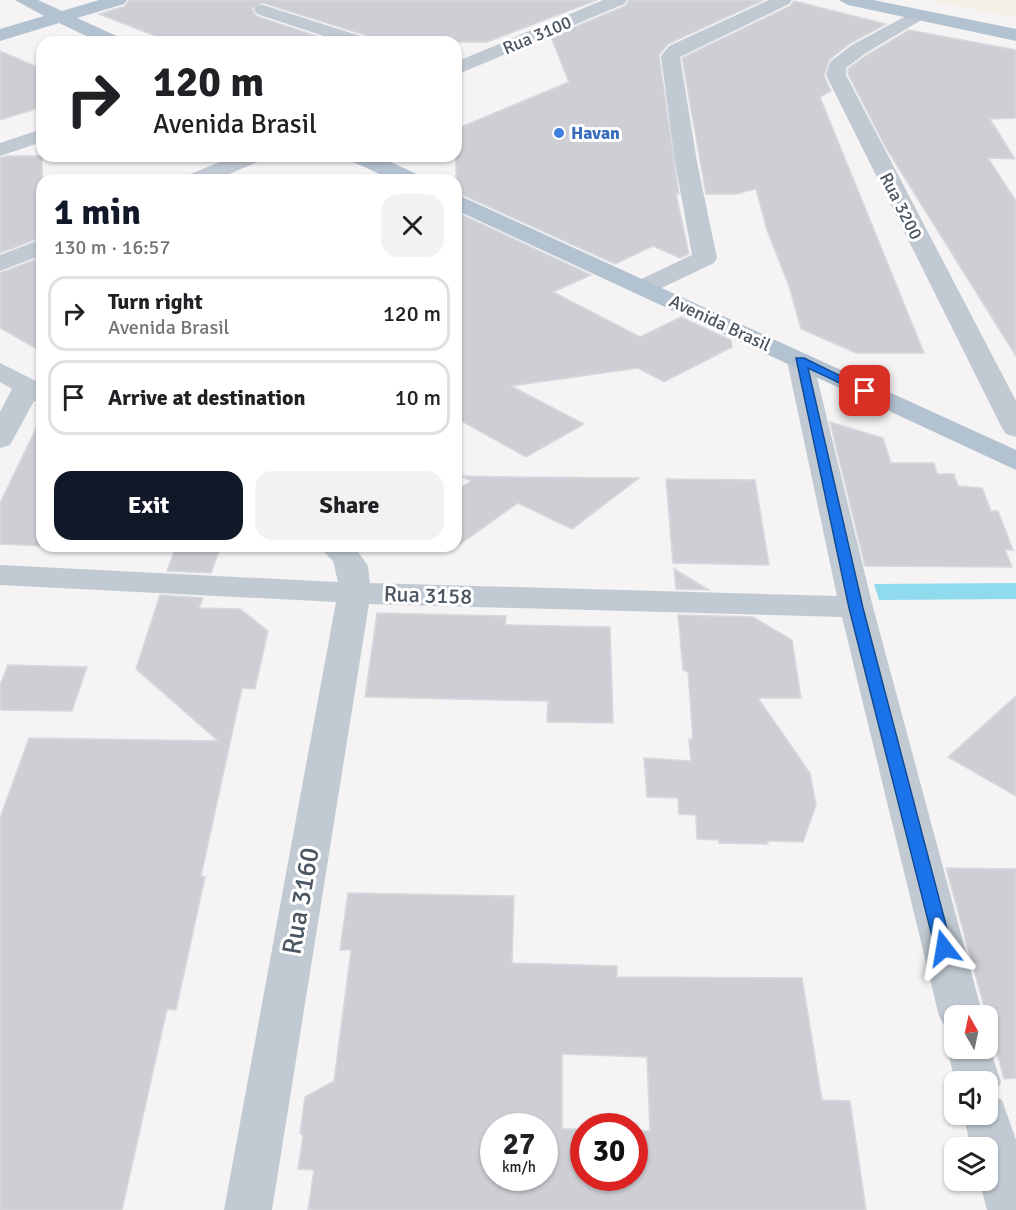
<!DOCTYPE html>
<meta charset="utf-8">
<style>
body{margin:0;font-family:Signika,sans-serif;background:#f2f2f2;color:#202124;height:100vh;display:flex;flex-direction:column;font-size:22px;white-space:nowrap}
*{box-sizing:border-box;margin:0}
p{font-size:20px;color:#757577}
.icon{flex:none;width:33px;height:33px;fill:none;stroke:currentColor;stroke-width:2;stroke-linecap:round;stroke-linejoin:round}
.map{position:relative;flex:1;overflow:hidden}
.drawer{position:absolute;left:36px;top:174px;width:426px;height:378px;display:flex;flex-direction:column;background:#fff;border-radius:18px;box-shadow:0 2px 4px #0004}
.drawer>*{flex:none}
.guide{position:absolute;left:36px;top:36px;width:426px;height:126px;border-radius:18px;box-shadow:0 2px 4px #0004;background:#fff;color:#202124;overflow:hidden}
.needle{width:39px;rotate:351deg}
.buttons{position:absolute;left:944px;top:1005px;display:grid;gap:12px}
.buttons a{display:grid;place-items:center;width:54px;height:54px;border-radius:12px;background:#fff;box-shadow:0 2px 4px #0004;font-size:30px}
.speed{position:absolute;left:480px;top:1113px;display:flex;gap:12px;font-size:30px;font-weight:700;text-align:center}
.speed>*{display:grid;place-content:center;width:78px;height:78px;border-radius:50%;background:#fff;box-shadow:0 2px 4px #0004;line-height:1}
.speed small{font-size:15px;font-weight:400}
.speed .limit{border:9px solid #d22;background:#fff;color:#111}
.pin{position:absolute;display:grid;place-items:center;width:51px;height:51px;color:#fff;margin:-26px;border-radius:12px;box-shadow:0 3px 9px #0006}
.me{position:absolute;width:66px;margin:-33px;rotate:346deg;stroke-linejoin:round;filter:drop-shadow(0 0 4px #0008)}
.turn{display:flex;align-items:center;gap:21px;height:126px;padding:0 18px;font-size:27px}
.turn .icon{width:78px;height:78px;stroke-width:2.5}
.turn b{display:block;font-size:42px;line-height:51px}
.round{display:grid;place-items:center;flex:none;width:63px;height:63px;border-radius:18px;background:#f2f2f2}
.headline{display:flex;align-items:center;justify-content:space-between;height:102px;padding:0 18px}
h1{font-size:36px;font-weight:700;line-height:45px;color:#111827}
.action{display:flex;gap:12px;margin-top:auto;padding:12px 18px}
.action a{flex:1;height:69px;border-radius:18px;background:#111827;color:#fff;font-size:24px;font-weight:700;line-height:69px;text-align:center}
.action a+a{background:#f2f2f2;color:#202124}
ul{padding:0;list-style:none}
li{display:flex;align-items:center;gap:18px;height:75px;margin:0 12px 9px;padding:0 6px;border:3px solid #e0e0e0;border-radius:18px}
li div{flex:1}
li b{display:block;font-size:22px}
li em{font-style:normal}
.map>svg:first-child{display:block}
.sand{fill:#f5f0e5}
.water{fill:#90daee}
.building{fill:#cdcfd5;stroke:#d7d9de;stroke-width:1.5;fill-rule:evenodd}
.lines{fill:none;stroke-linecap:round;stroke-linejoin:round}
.minor{fill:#c1cad2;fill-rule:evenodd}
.major{fill:#b3c2d1;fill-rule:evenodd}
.route{fill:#1a73e8;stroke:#114b97;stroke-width:1.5}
.shop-dot{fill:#3f7fe0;stroke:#fff;stroke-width:2}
.labels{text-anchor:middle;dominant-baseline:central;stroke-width:6;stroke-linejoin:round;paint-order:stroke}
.far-street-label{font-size:18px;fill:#4a5661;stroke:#fff}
.far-shop-label{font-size:18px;font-weight:bold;fill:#366cbe;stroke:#fff;text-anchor:start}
.street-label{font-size:22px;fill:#4a5661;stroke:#fff}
.near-street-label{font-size:27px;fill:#4a5661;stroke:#fff}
</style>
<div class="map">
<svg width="1016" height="1210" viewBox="0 0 1016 1210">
<rect width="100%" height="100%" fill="#f5f3f3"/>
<path class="sand" d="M929,0H1016V18Z"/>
<path class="water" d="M1016,583V599L879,600L874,584Z"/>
<path class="building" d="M129,0H597L487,42H371L368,36L263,3L252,9L256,16L335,42H171L99,14L125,6Z
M629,0H764L668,44L659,55L679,194H676L689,254L680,258L653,246L615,264L456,192V129L569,82L551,37L625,6Z
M794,1L886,24L851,43L829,60L824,76L831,91L820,97L924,353H856L801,329L789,286L767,230L756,189L736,194H706L682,58L790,6Z
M909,30L1016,50V118L990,119L1015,159L988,158L1016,201V356L886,148L848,74V69L867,55Z
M0,51L42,69V107L0,120Z
M7,156H42V237L0,253V158Z
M456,212L591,275L553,292L640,337L681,317L731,340L732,347L664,382L638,368L511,386L584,424L526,457L456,418Z
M42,257V352L0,328V273Z
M42,416V546L0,544V503Z
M830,422L883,438L891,463H934L937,474H954L958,486L982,488L991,511H998L1013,550H1005L1012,567L865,566Z
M461,476L511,477L639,478L572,529L518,503L456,547V491L471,481Z
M666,479L755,480L769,565L673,563Z
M176,546H221L211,573L167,571Z
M674,569L709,590L676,589Z
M160,595L203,598L199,608L240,609L268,631L255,689L242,688L201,876L205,877L176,1010L167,1009L122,1210H0V818L29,738L218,741L136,669Z
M377,613L506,616L505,625L610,627L613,723L547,722L548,701L365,697Z
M678,615L753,617L792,640L801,698H758L810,773L816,805L803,842L767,841L768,844L719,843V840L697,839L696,815L679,814L678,798L647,797L644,758L691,761L689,739H693L688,672L683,670Z
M8,665L87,667L72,711L0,710V685Z
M1016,696V796L948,757Z
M946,868L1016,869V1078L1004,1079Z
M348,893L514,896L512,963L617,966V977L802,978L822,1100L850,1101L866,1210H308L314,1170L298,1169L303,1136L300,1133L305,1097L334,1081L351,950H340ZM562,1054L647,1057L650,1131H634V1178H584V1129H562ZM494,1126H544V1178H494Z"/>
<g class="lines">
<path class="minor" d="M603,0H627L624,4L456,75V62Z
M769,0H792L789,4L680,57L697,162L717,258L714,263L653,292L644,294L635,292L632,287L635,282L692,255L675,162L661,56L669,46Z
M263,5L367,38L369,42H342L257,14L254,10L257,6Z
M917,10L923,11L926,15L923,19L866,53L846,68V75L1016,401V437L1006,434L1002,428L826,75L830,62L852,45Z
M42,129V142L0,156V143Z
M234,156H263L260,161L215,180H185L188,175Z
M42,239V255L0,271V255Z
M800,353L809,355L813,361L873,607L983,1016H954V1032L946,1029L939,1016L842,617L369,604L272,1210H224L336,602L0,585V565L338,582L333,561L318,546H354L368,566L370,583L837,596L787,361L791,355Z
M0,363L42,384V403L34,401L10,445L0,448V412L12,389L0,382Z
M953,1035L954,1048H987V1040L1001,1082L993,1096L1002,1100L1016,1140V1210H987L979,1180H987V1148H971L963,1114H987V1082H955L947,1048Z"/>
<path class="major" d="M15,0H38L62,11L99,0H127L124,4L77,18L121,38L123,42H99L59,23L0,41V29L44,16Z
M839,0H873L1016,29V41L848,5Z
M348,156H377L419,175L422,180H393L351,161Z
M456,194L1016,450V470L456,210Z"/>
</g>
<path class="route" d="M796,358H804L871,391L861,393L808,368L863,608L952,948L950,952H937L935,948L849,608Z"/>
<circle class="shop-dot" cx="559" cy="133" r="6"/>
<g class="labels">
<g class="far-street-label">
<text transform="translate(537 35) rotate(-23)">Rua 3100</text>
<text transform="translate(901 206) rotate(63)">Rua 3200</text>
<text transform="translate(720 323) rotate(25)">Avenida Brasil</text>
</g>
<g class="far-shop-label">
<text x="571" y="133">Havan</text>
</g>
<g class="street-label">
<text transform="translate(428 595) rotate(2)">Rua 3158</text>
</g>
<g class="near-street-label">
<text transform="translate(301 901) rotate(-80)">Rua 3160</text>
</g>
</g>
</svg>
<div class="buttons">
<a><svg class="needle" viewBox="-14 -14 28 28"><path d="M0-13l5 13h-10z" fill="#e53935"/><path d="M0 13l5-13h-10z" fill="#757577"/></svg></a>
<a><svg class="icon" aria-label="sound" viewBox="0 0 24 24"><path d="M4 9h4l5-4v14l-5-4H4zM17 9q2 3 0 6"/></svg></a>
<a><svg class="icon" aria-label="layers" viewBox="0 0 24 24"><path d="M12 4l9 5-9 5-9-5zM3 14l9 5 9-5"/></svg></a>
</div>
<div class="speed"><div>27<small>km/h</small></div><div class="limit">30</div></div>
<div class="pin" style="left:865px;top:391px;background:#d93025"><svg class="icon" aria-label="arrive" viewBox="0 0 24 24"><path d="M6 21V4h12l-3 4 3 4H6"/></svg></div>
<svg class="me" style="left:944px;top:948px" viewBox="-20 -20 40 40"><path d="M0-17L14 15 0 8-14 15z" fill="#1a73e8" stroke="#fff" stroke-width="4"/></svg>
<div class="guide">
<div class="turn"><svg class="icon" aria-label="right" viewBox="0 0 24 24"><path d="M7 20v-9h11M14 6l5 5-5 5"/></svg><div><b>120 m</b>Avenida Brasil</div></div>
</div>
<section class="drawer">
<div class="headline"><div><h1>1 min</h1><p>130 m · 16:57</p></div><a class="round"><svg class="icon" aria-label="close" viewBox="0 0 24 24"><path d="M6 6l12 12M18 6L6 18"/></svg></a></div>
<ul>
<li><svg class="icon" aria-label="right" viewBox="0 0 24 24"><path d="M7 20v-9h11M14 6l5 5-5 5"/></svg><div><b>Turn right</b><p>Avenida Brasil</p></div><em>120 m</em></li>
<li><svg class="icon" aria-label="arrive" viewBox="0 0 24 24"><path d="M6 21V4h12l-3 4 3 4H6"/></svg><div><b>Arrive at destination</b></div><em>10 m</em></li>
</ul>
<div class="action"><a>Exit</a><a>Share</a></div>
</section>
</div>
